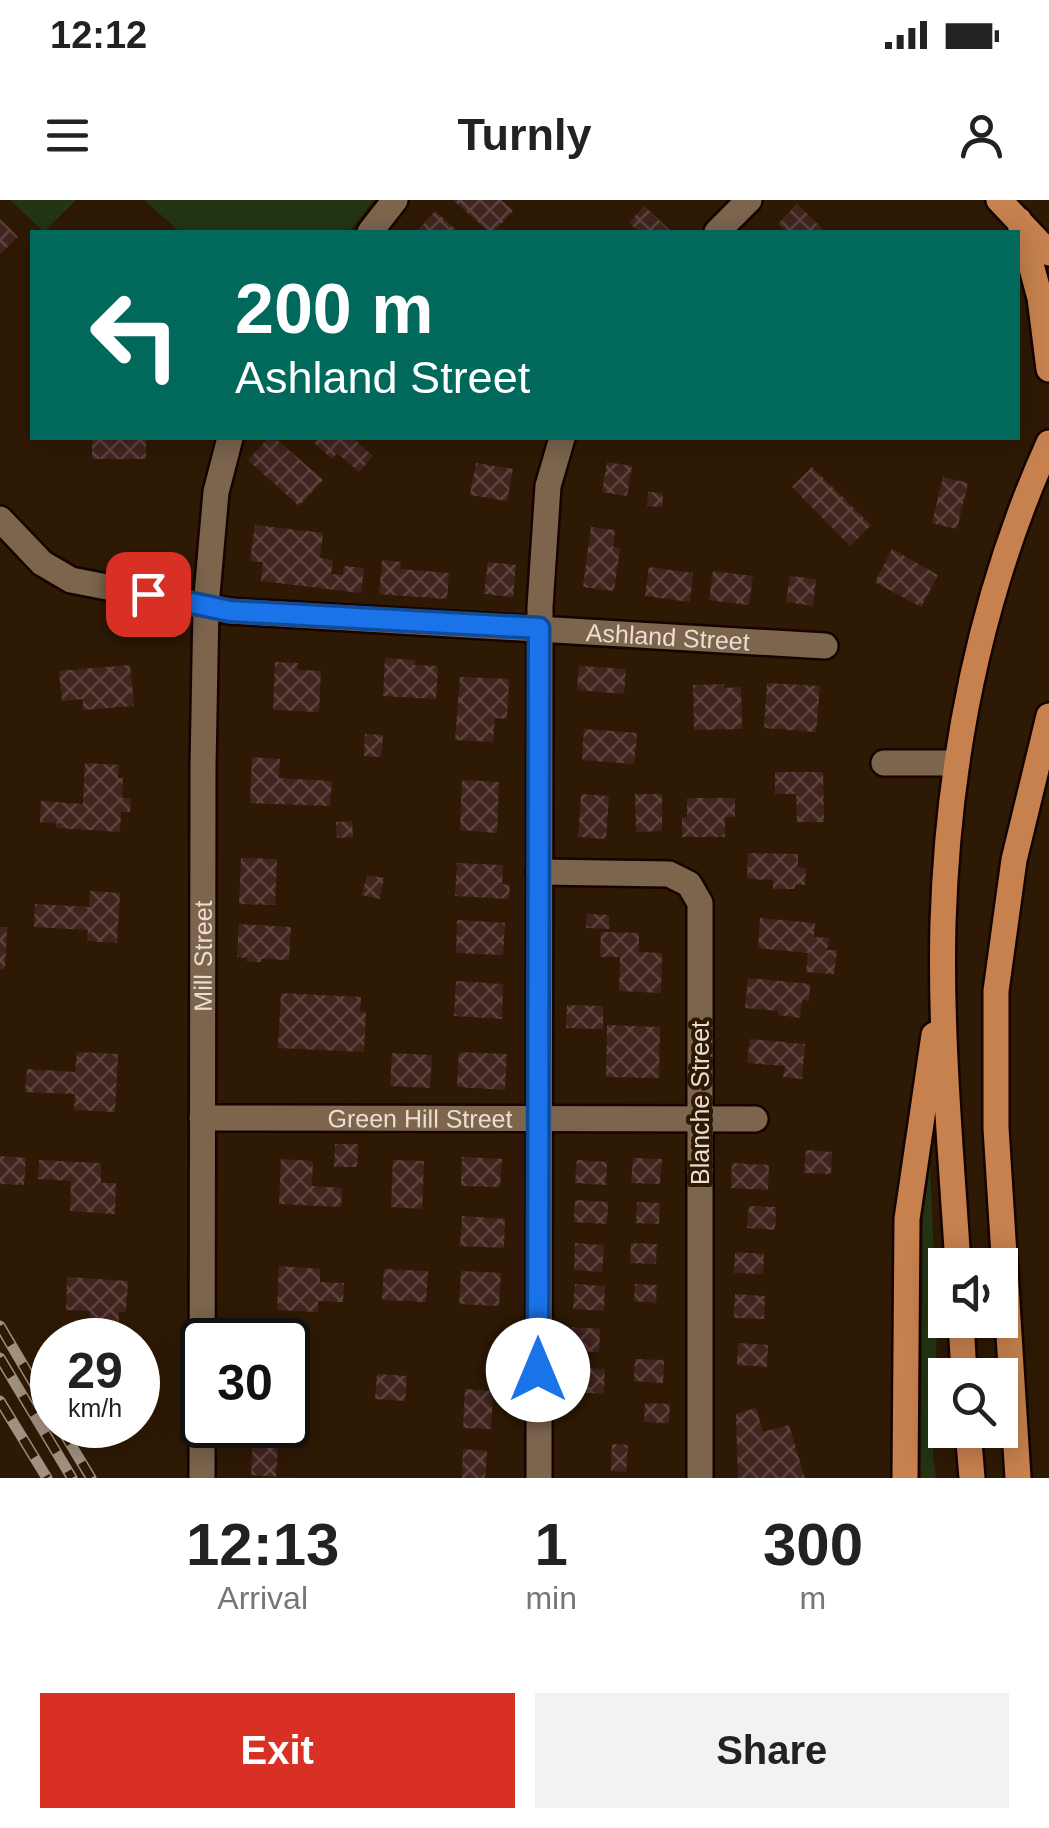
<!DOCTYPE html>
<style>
body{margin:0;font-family:Arial,sans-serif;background:#f2f2f2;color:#222;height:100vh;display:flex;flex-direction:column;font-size:38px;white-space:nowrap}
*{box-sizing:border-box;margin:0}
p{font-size:32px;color:#767676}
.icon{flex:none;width:55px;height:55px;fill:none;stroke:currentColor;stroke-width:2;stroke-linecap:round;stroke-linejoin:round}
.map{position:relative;height:1278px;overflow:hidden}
.panel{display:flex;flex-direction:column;background:#fff;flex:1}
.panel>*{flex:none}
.top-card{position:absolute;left:30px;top:30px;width:990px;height:210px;border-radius:0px;box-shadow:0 5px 25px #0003;background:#00695c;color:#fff;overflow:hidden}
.tools{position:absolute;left:928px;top:1048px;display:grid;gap:20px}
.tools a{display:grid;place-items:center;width:90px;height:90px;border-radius:0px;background:#fff;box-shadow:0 5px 25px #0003;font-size:50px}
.speed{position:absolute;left:30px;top:1118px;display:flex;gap:20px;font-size:50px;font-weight:700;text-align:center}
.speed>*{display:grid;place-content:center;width:130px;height:130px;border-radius:50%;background:#fff;box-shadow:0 5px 25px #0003;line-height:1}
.speed small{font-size:25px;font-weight:400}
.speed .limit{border:5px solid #111;border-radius:15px;background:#fff;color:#111}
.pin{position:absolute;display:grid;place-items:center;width:85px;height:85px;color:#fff;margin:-42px;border-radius:20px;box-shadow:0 5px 15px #0006}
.me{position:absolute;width:110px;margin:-55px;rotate:0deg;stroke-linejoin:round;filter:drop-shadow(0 0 8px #0008)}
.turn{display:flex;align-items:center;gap:35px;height:210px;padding:0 40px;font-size:45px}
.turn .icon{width:130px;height:130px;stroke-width:2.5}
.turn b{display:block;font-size:70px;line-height:85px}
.eta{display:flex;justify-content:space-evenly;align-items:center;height:170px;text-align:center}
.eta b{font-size:60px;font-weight:700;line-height:70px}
.cta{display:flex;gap:20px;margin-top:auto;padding:20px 40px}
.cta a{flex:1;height:115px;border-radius:0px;background:#d93025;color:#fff;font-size:40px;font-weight:700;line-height:115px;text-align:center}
.cta a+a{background:#f2f2f2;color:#222}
.status{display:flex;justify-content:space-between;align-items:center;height:70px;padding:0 50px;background:#fff;direction:ltr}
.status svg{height:28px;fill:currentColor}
header{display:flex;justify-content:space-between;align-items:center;height:130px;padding:0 40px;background:#fff;font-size:45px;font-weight:700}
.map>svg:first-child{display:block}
.green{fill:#233513}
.building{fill:url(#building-cross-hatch)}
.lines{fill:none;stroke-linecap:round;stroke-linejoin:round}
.minor-casing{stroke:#150400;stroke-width:30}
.major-casing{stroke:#150400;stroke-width:30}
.minor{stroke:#7c644d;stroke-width:25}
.major{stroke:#c6814e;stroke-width:25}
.rail-casing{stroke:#a29181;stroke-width:11}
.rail{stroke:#2e1904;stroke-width:8;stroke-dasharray:22;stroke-linecap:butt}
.route-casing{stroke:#114b97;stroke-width:25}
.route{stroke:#1a73e8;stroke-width:18}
.labels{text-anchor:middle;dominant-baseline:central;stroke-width:8;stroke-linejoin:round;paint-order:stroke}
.street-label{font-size:25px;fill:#ebddd0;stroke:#2e1904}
</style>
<div class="status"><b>12:12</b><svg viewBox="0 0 49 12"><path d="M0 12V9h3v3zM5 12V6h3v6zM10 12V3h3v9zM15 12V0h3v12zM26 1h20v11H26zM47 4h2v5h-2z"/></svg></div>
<header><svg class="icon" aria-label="menu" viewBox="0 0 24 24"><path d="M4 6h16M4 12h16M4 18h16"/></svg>Turnly<svg class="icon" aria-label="person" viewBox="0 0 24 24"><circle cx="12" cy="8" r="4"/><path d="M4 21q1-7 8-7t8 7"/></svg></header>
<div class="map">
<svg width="1049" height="1278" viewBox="0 0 1049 1278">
<defs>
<pattern id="building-cross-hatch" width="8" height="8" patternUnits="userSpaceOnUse" patternTransform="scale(2.5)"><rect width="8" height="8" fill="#42241f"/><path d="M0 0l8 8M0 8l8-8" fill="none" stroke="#5d433e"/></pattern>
</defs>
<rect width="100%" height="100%" fill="#2e1904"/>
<path class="green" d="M10,0H76L44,32Z
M144,0H374L349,32H180Z
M930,965L937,1125L933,1255L936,1278H921L923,1017Z"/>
<path class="building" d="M453,0H501L513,11L494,32H489Z
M797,4L823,29L819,32H787L778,24Z
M644,6L670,30L668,32H639L629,23Z
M435,11L459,32H416Z
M0,19L18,37L0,54Z
M92,238H146V259H92Z
M268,238H275L323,280L299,306L248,260Z
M318,238H353L373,256L359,272L337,253L332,259L314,243Z
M607,262L632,266L627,296L602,292Z
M476,263L513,269L507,301L470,295Z
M812,267L871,325L850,346L792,287Z
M943,277L968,283L957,329L932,323Z
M648,292L663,293L662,307L647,306Z
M255,325L323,333L320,358L333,360L331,374L343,375L344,366L364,368L361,393L261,381L263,362L250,361Z
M591,327L615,330L613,347L620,348L614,391L583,387Z
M892,349L938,375L921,407L875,382Z
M382,360L401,362L400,369L449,373L447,399L379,394Z
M488,362L516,365L513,397L484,394Z
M649,367L693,373L690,402L645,396Z
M713,371L753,376L749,405L709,400Z
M790,376L816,379L813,406L786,402Z
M385,458L415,460L414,465L438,466L436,499L383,496Z
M275,462L298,463L297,470L321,471L319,512L273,510Z
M130,465L134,506L83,510V499L62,501L59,471Z
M579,466L626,469L624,494L577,490Z
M460,477L509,479L507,519L495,518L493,542L455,540Z
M767,483L820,486L816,532L764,528Z
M724,484V488L741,487L742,529L694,530L693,485Z
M584,529L637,533L634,564L582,560Z
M365,534L383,535L381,557L364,556Z
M252,557L280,559L279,578L332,581L330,606L250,603Z
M85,563L119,565L118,578H123L122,598H131L130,612H121L120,632L56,628L57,623L40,622L41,601L83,604Z
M775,572H823L824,622H797L796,594H775Z
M462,580L499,582L497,633L460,630Z
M581,594L609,596L606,639L578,637Z
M635,594H662V631L636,632Z
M687,598H735V617H725V637H682V618H687Z
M352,621L353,637L337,638L336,622Z
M748,653L798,654V667L806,668L805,685L796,684L795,689H773V680L747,679Z
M241,658L277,659L275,705L239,704Z
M457,663L503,665L502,684L510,685L509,699L455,696Z
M367,675L384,678L380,699L362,695Z
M90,691L120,693L117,743L87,741L88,730L34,727L35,704L89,707Z
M587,714L609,715V729L586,728Z
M760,718L815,723L814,737L829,738L827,750H837L834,774L806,772L808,753L758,748Z
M457,720L505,723L503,755L456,753Z
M239,724L291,727L289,760L261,759V762H247V758L237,757Z
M0,727H7L5,769H0Z
M601,732L639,733V752L662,753L661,793L619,791L620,757H600Z
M748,778L810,784L809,801L802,800L800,818L778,815V811L745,808Z
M456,781L503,784L502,819L454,816Z
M281,793L361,797L360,811L366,812L364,852L278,848Z
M567,805L603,806V829L566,828Z
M607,825L660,827L659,878L606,877Z
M750,839L805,844L802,879L783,877L785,866L747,863Z
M77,852L118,854L115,912L74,910L75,894L25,892L27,869L75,872Z
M459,852L507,854L505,890L457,887Z
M392,853L432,855L430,888L390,886Z
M335,944H358L357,967H334Z
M806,950L832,952L831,974L804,973Z
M0,956L26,958L24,985L0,984Z
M462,957L502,959L500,987L461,986Z
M633,958L662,959L660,984L631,983Z
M281,959L313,961L312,986L342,988L341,1007L279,1004Z
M39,960L101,963V983H116L115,1014L70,1011L71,981L38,979Z
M393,960L424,961L422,1009L391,1007Z
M577,960L607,962L606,985L575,983Z
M732,963L769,965L768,990L731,988Z
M575,1000L608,1002L607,1024L574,1022Z
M637,1002L660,1003L659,1024L636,1023Z
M749,1006L776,1007L775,1030L747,1028Z
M462,1016L505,1019L504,1048L460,1046Z
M575,1043L604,1045L602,1072L574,1070Z
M631,1043L657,1044L656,1064L630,1063Z
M735,1052L764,1054L763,1074L734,1073Z
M279,1066L320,1069V1082L344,1083L343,1102L318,1101V1112L277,1110Z
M384,1069L428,1071L426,1102L382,1100Z
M461,1071L501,1073L499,1106L459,1104Z
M67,1077L128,1081L126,1112H119L118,1140L88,1139L90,1111L66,1110Z
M575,1084L605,1086L604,1111L573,1109Z
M635,1084L657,1085L656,1103L634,1101Z
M735,1094L765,1096L764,1119L734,1118Z
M572,1127L600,1129L599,1152L571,1151Z
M738,1143L768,1145L767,1167L737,1165Z
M635,1159L664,1160L663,1183L634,1181Z
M573,1168L605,1169L604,1194L571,1192Z
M377,1174L407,1176L405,1201L375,1199Z
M465,1189L493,1191L491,1229L463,1228Z
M645,1203L670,1204L669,1223L644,1222Z
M756,1208L763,1232L789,1225L805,1278H738L736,1214Z
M253,1241L278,1243L276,1277L251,1275Z
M612,1244L628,1245L626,1272L611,1271Z
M463,1249L487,1251L485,1278H462Z"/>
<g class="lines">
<g class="minor-casing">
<g id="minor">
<path d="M370,32L395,0"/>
<path d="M717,32L749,0"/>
<path id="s1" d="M0,319L42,363L71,380L230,411L825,446"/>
<path d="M884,563H957"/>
<path d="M539,672L669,674L689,684L700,703V1278"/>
<path id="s2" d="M202,918L755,919"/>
<path id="s3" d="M202,1278L203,567L206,406L216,292L230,238"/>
<path d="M539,1278L540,407L548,286L562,238"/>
</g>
</g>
<g class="major-casing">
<path id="major" d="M999,0L1049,53
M1019,20L1040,98L1049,169
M958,1065C951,951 940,837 943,723C948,558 981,393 1049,243
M961,1120L964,1175
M968,1230L972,1278
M905,1278L907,1019L934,835
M1018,1278L996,928V791L1014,660L1049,516"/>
</g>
<use href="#minor" class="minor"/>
<use href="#major" class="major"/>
<g class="rail-casing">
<path id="rail" d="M0,1126L52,1214
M0,1158L72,1278
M0,1201L47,1278
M59,1225L91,1278"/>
</g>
<use href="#rail" class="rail"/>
</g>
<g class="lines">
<g class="route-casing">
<path id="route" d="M148,394L230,411L539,428L538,1170"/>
</g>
<use href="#route" class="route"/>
</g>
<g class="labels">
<g class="street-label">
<text stroke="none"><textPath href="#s1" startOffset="695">Ashland Street</textPath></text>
<text stroke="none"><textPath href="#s3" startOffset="522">Mill Street</textPath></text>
<text transform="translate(700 903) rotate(-90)">Blanche Street</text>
<text stroke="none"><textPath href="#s2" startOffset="218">Green Hill Street</textPath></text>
</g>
</g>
</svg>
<div class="tools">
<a><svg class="icon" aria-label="sound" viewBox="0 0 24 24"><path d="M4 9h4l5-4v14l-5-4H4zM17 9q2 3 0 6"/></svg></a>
<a><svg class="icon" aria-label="search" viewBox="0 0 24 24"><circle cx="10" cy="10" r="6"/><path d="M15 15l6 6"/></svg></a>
</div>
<div class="speed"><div>29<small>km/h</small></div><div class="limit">30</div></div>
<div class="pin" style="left:148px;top:394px;background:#d93025"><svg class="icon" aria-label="arrive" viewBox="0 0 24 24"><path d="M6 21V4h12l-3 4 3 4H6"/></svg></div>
<svg class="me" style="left:538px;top:1170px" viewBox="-20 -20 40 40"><circle r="19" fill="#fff"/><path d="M0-13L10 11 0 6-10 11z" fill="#1a73e8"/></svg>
<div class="top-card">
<div class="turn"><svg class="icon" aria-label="left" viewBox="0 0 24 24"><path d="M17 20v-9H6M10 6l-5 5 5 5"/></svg><div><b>200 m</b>Ashland Street</div></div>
</div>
</div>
<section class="panel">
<div class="eta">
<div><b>12:13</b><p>Arrival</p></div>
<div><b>1</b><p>min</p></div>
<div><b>300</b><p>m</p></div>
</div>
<div class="cta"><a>Exit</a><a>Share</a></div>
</section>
